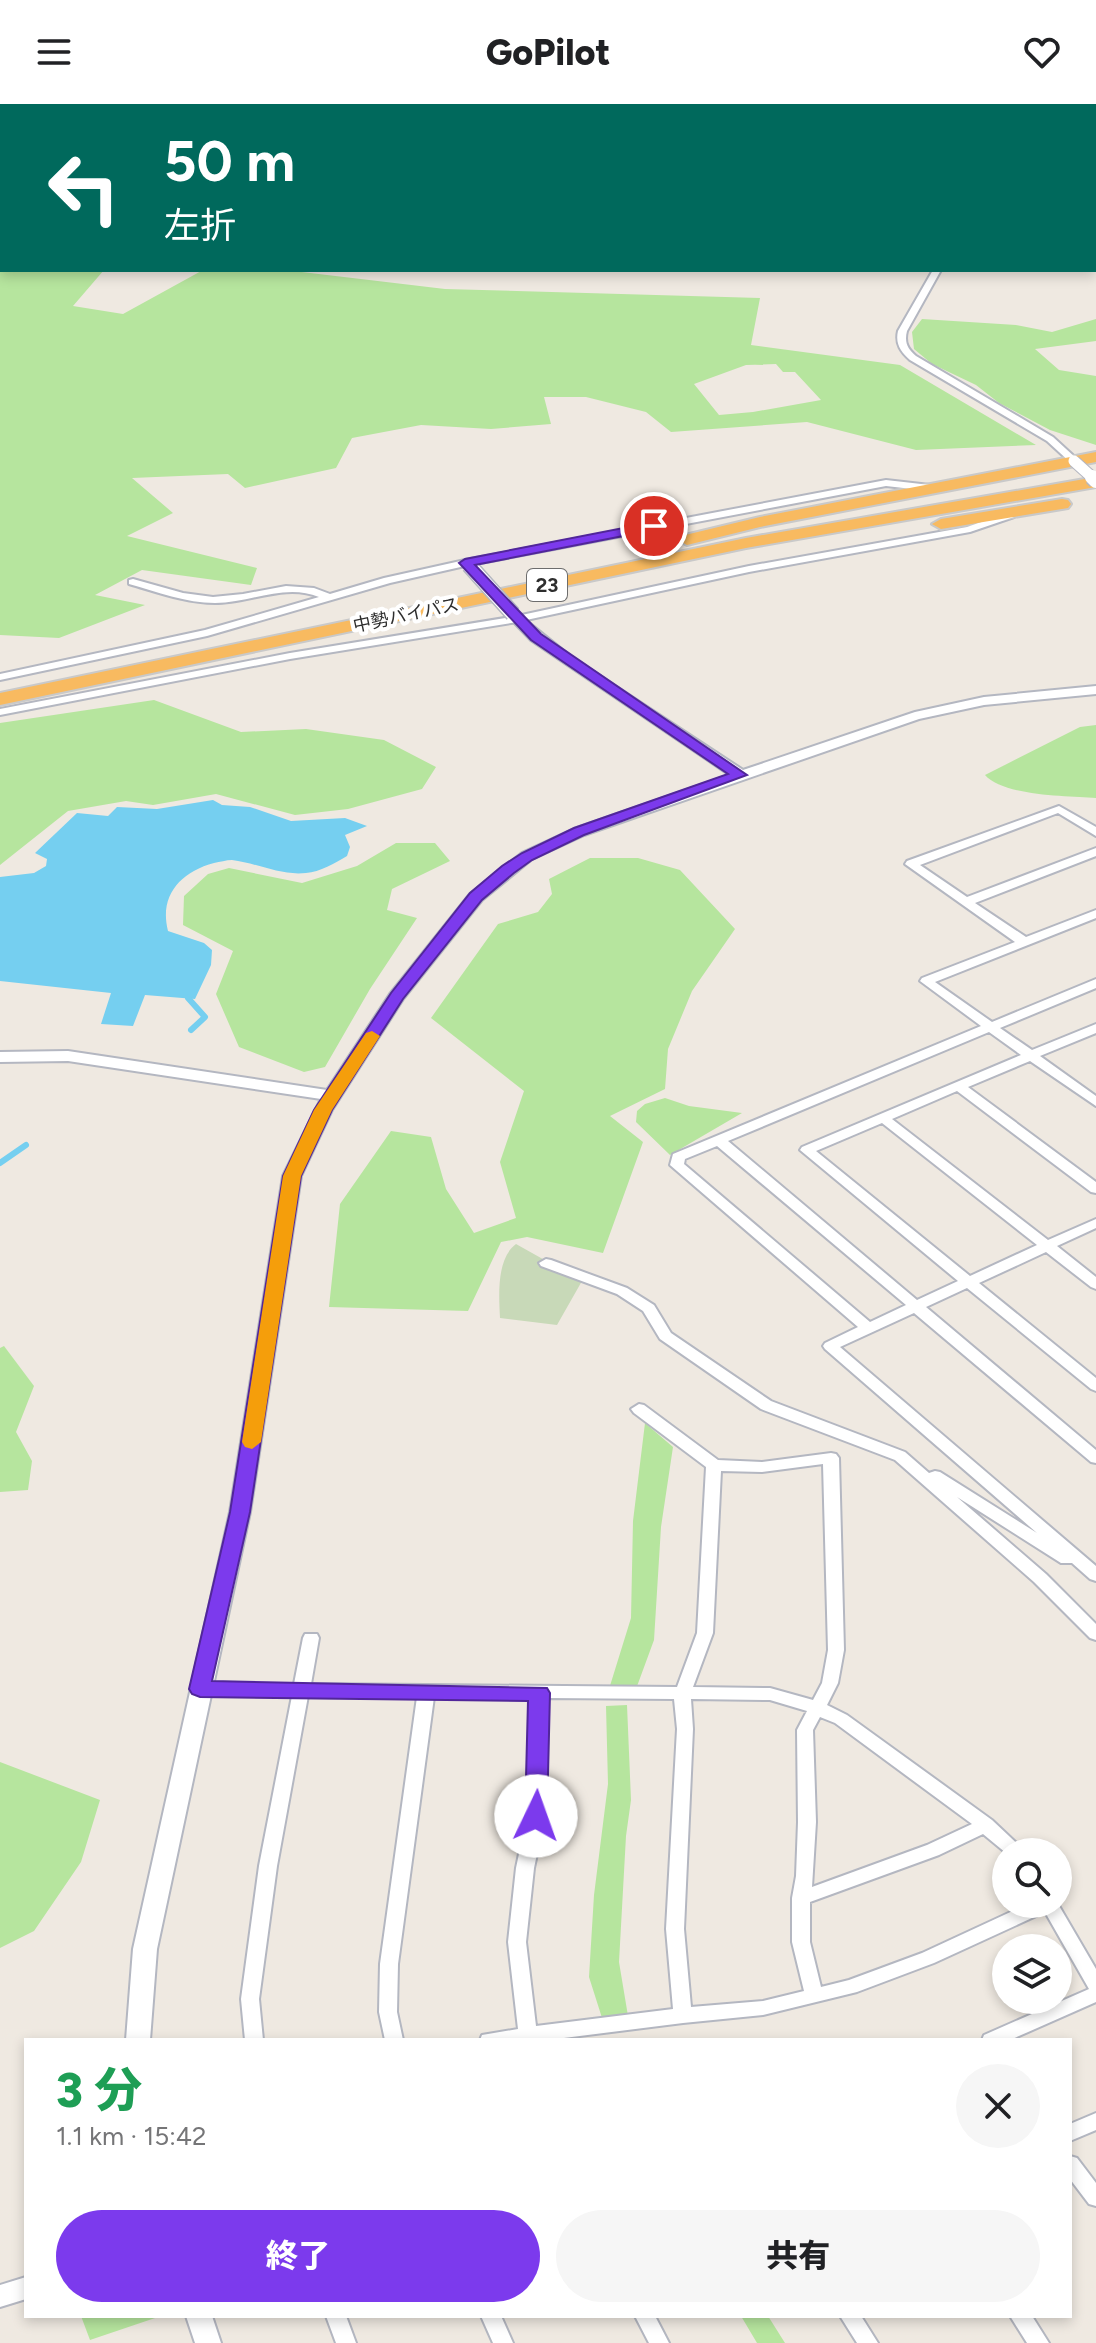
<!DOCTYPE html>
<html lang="ja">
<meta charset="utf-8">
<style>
body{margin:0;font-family:Figtree,"Noto Sans JP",sans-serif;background:#f6f6f6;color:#202124;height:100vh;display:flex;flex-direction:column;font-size:30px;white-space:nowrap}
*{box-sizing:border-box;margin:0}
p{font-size:26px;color:#757577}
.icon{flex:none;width:44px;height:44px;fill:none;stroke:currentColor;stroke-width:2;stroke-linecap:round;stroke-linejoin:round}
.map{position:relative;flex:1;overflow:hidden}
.details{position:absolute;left:24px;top:1934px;width:1048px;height:280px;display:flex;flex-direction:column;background:#fff;border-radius:0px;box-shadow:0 4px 12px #0003}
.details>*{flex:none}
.hud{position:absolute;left:0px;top:0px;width:1096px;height:168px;box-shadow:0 4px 12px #0003;background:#00695c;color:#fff;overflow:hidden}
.controls{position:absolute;left:992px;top:1734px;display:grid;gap:16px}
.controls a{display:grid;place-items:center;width:80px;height:80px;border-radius:50%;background:#fff;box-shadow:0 4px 12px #0003;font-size:40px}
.pin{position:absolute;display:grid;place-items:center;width:68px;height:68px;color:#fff;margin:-34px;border:4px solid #fff;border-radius:50%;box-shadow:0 2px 8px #0007}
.me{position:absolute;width:88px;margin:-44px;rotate:3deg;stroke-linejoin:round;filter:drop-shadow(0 0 6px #0008)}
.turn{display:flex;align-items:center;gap:28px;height:168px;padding:0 32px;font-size:36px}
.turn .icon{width:104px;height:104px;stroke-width:2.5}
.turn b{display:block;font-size:56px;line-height:68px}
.round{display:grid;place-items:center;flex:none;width:84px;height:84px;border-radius:42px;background:#f6f6f6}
.headline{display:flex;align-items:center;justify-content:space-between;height:136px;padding:0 32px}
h1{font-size:48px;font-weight:800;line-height:60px;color:#1e9e55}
.action{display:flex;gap:16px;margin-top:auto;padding:16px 32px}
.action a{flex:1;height:92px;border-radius:48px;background:#7c3aed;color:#fff;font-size:32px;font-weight:800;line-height:92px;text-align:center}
.action a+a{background:#f6f6f6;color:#202124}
header{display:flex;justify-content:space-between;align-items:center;height:104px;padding:0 32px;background:#fff;font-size:36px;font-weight:800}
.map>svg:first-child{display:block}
.green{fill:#b6e59e;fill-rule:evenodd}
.cemetery{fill:#c8d9b8}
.water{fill:#75cff0}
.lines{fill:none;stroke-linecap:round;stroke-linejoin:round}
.stream{stroke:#75cff0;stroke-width:6}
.minor-casing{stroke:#b4b7c1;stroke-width:4}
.tertiary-casing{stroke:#b4b7c1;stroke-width:4}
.trunk-casing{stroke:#c9c9c9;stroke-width:4}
.minor{fill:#fff;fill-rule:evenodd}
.tertiary{fill:#fff;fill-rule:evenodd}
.trunk{fill:#f8ba60;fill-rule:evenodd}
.tertiary-bridge-far1-casing{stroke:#b4b7c1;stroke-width:13;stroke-linecap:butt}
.tertiary-bridge-casing{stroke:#b4b7c1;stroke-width:17;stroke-linecap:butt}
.tertiary-bridge-far1{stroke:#fff;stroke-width:11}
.tertiary-bridge{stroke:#fff;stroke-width:14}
.route{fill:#7c3aed;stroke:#51269a;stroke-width:2}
.slow{fill:#f59e0b}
.labels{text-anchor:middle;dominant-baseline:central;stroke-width:8;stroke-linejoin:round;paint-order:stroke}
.far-street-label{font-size:18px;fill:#2e2e2e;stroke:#fff}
.shield{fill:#fff;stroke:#6d6d6d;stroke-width:2}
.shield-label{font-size:20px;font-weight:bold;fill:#2e2e2e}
</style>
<header><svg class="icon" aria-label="menu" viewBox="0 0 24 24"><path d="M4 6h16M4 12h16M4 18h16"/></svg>GoPilot<svg class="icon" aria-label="heart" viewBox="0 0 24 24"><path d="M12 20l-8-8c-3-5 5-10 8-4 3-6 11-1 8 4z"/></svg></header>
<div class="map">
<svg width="1096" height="2239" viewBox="0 0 1096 2239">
<rect width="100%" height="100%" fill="#efe9e1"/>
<path class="green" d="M0,0H511L2,2V69Z
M0,125L2,166H104L73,202L123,210L203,166H285L445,185L760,194L751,241L900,261L1036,341L916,346L807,318L671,328L646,308L586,293H544L551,320L491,325L421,321L352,334L336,364L245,384L228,370L132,374L173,409L127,432L257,464L251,481L142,466L95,491L145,501L59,534L0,531ZM776,260L783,268H795L821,296L753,308L719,311L694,280L746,261Z
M922,215L1016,221L1052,228L1096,215V237L1035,245L1059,266L1096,272V341L1050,326L999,299L976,281L932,260L914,245L912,228Z
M154,596L241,628L306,625L384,636L436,663L422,685L348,705L295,711L216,690L153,701L126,697L68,707L0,761V619Z
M1096,621V694C1068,692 1003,692 985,671L1080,623Z
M396,739H435L450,757L392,785L387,806L417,814L370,885L325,963L304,968L239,943L216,890L233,847L183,821L184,792L208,770L229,764L302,779L357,762Z
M590,754H638L680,766L735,825L692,887L668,945L665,985L610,1012L643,1038L603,1149L527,1133L501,1138L468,1207L329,1203L340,1100L391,1027L431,1033L446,1085L474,1129L516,1114L500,1058L524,987L431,914L498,820L538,808L552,790L549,775Z
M665,994L689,1002L742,1009L670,1051L636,1018L637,1007L645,1000Z
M4,1242L34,1282L16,1328L32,1357L28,1386L0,1388V1244Z
M645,1319L673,1343L661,1423L654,1536L636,1585H609L631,1514L633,1417Z
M627,1601L631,1696L626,1732L619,1858L628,1912L603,1917L589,1873L594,1791L608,1680L606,1602Z
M0,1658L100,1696L81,1758L34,1827L0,1844Z
M81,2212H161L90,2236Z
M741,2212H768L785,2239H757Z"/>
<path class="cemetery" d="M516,1140L582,1177L557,1221L500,1214C499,1192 496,1155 516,1140Z"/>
<path class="water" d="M213,696L222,701L250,703L291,717L345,714L367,722L345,731L350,743L347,752C335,759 320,768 306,769C281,772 257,759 232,756C226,756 220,758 214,759C180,768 159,792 168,827L204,839L212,846L211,861L195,895L145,891L133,922L101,920L111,889L0,877V773L34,769L46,762L47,755L35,749L77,709L108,712L117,703L157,705Z"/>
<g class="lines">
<path class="stream" d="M188,894L205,913L191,926
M0,1059L26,1041"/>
<g class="minor-casing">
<path id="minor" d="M889,0H900L902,2H891Z
M933,166H941L907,227C904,239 908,245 916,252L1053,333L1077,355V359H1071L1047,337L910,256C901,248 895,240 898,227Z
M886,376L930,381L935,384L930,387L886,382L465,462L390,479L207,532L0,576V570L205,526L319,493C285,479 250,499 215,499C186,499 157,488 129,480V476L133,475L183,489L213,493L243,490L286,482L314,484L330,490L384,474L465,456Z
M1010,408L1014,409V413L970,428L749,468L517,518L290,555L0,611V605L290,549L517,512L749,462L967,423Z
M1059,702L1096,723V732L1058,709L920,761L967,793L1096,744V752L975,799L1026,833L1096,806V814L935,878L992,918L1096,875V884L1000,924L1032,946L1096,920V929L1040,952L1096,992V1002L1030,957L968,983L1096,1078V1089L1091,1088L957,987L892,1015L1048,1136L1096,1115V1124L1057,1142L1096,1173V1185L1091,1183L1046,1148L979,1179L1096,1274V1287L1091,1285L967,1184L926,1203L1096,1346V1359L1091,1358L914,1209L840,1243L1096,1462V1477L1090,1475L1072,1459H1061L957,1393L1046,1470L1096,1520V1536L1090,1534L1034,1478L895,1356L761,1305L660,1235L643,1207L617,1190L541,1162L539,1159L546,1155L551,1156L627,1184L654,1201L671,1229L771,1297L905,1348L929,1369L935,1367L940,1368L1037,1429L825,1245L823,1242L825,1239L858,1223L670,1061L673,1050L981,922L920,877L922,874L1015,838L905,760L907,757ZM989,928L1021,951L802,1043L800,1046L958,1177L917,1196L728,1037ZM882,1019L1037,1141L970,1172L816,1047ZM717,1042L906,1201L870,1218L684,1060L685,1055Z
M639,1300L644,1301L718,1356L762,1358L831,1349L836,1350L839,1354L844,1546L838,1579L827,1601L847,1611L992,1716L1026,1748L1006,1749L983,1730L939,1751L810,1798V1838L821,1883L849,1876L922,1849L1028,1800H1058L1096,1865V1898L1010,1936H982L984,1931L1089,1885L1045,1808L934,1859L857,1888L763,1911L683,1919L548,1936H480L482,1931L518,1925L508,1838L516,1764L527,1712L531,1594L434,1593L398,1860L397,1908L403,1936H385L379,1908L380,1860L417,1593L308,1592L277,1762L259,1895L263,1936H245L241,1895L259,1762L292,1592L200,1591L194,1589L192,1585L194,1581L294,1580L303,1534L305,1530H317L319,1534L311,1580L677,1583L697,1529L706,1363L634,1309L631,1305ZM823,1360L828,1546L822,1579L813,1596L770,1584L693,1583L713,1529L721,1367L762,1368ZM547,1594L674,1595L677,1625L666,1825L673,1905L536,1922L526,1838L534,1764L545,1712ZM691,1595L770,1596L807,1607L797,1626L798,1718L796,1772L792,1794V1838L804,1887L763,1897L691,1903L684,1825L693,1625ZM820,1613L835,1619L972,1720L927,1741L812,1783L816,1718L813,1626Z
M1096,2009V2026L1070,2037V2020Z
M1070,2052L1077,2054L1096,2079V2102L1089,2100L1070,2075Z
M326,2212H346L356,2239H336Z
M481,2212H501L513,2239H493Z
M635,2212H655L669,2239H649Z
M840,2212H861L878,2239H857Z
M1010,2212H1032L1049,2239H1027Z"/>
</g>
<g class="tertiary-casing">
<path id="tertiary" d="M513,506L574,555L743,666L915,608L984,593L1096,582V590L984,601L919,615L584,731L532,755L482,796L403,895L332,1006L301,1072L250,1408L157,1845L150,1936H126L133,1845L230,1408L283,1072L321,995L68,957L0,958V948L68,947L327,986L390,890L470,790L522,749L574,725L730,671L531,536L506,510Z
M26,2173V2195L0,2203V2181Z
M186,2212H212L221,2239H195Z"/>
</g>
<g class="trunk-casing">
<path id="trunk" d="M1096,348V358L760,423L687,441L678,436L681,432L760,413Z
M1096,373V383L746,444L0,601V589L746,434Z
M1062,395L1068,396L1071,400L1068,404L941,425L932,420L941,415Z"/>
</g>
<use href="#minor" class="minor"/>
<use href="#tertiary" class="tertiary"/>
<use href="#trunk" class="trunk"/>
<g class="tertiary-bridge-far1-casing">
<path id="tertiary-bridge-far1" d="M1074,357L1094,375"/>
</g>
<g class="tertiary-bridge-casing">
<path id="tertiary-bridge" d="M1092,373L1096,377
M469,461L513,510"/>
</g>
<use href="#tertiary-bridge-far1" class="tertiary-bridge-far1"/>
<use href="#tertiary-bridge" class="tertiary-bridge"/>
</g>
<path class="route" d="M654,418L661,422L659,425L475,461L541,530L747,671L584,731L532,756L514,769L482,796L403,895L332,1006L301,1072L250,1408L212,1577L547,1584L550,1589L547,1712L544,1718L536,1721L528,1718L525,1712L528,1597L200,1593L192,1590L189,1585L230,1408L283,1072L314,1006L391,889L470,789L502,762L522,749L574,724L728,670L531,536L459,459L465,455Z"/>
<path class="slow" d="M372,927L380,932L332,1006L301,1072L261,1338L252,1345L245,1343L242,1338L283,1072L314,1006L366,929Z"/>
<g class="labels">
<g class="far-street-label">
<text transform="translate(406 511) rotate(-12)">中勢バイパス</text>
</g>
<rect class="shield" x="527" y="465" width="40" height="32" rx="6"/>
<g class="shield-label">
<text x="547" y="481">23</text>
</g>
</g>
</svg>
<div class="controls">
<a><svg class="icon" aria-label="search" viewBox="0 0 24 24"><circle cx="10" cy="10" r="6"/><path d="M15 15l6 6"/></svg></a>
<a><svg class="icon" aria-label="layers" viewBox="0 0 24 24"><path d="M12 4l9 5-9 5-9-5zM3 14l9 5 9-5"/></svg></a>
</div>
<div class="pin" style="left:654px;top:422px;background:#d93025"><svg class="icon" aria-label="arrive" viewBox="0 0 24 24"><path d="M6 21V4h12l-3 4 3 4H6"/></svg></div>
<svg class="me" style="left:536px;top:1712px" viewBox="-20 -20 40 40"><circle r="19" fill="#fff"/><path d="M0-13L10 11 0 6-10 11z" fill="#7c3aed"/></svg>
<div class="hud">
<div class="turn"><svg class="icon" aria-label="left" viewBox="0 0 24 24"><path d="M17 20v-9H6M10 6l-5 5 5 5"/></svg><div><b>50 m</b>左折</div></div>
</div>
<section class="details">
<div class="headline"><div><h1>3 分</h1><p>1.1 km · 15:42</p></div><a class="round"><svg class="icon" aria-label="close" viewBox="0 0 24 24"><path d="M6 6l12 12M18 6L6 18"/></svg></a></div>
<div class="action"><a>終了</a><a>共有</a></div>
</section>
</div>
